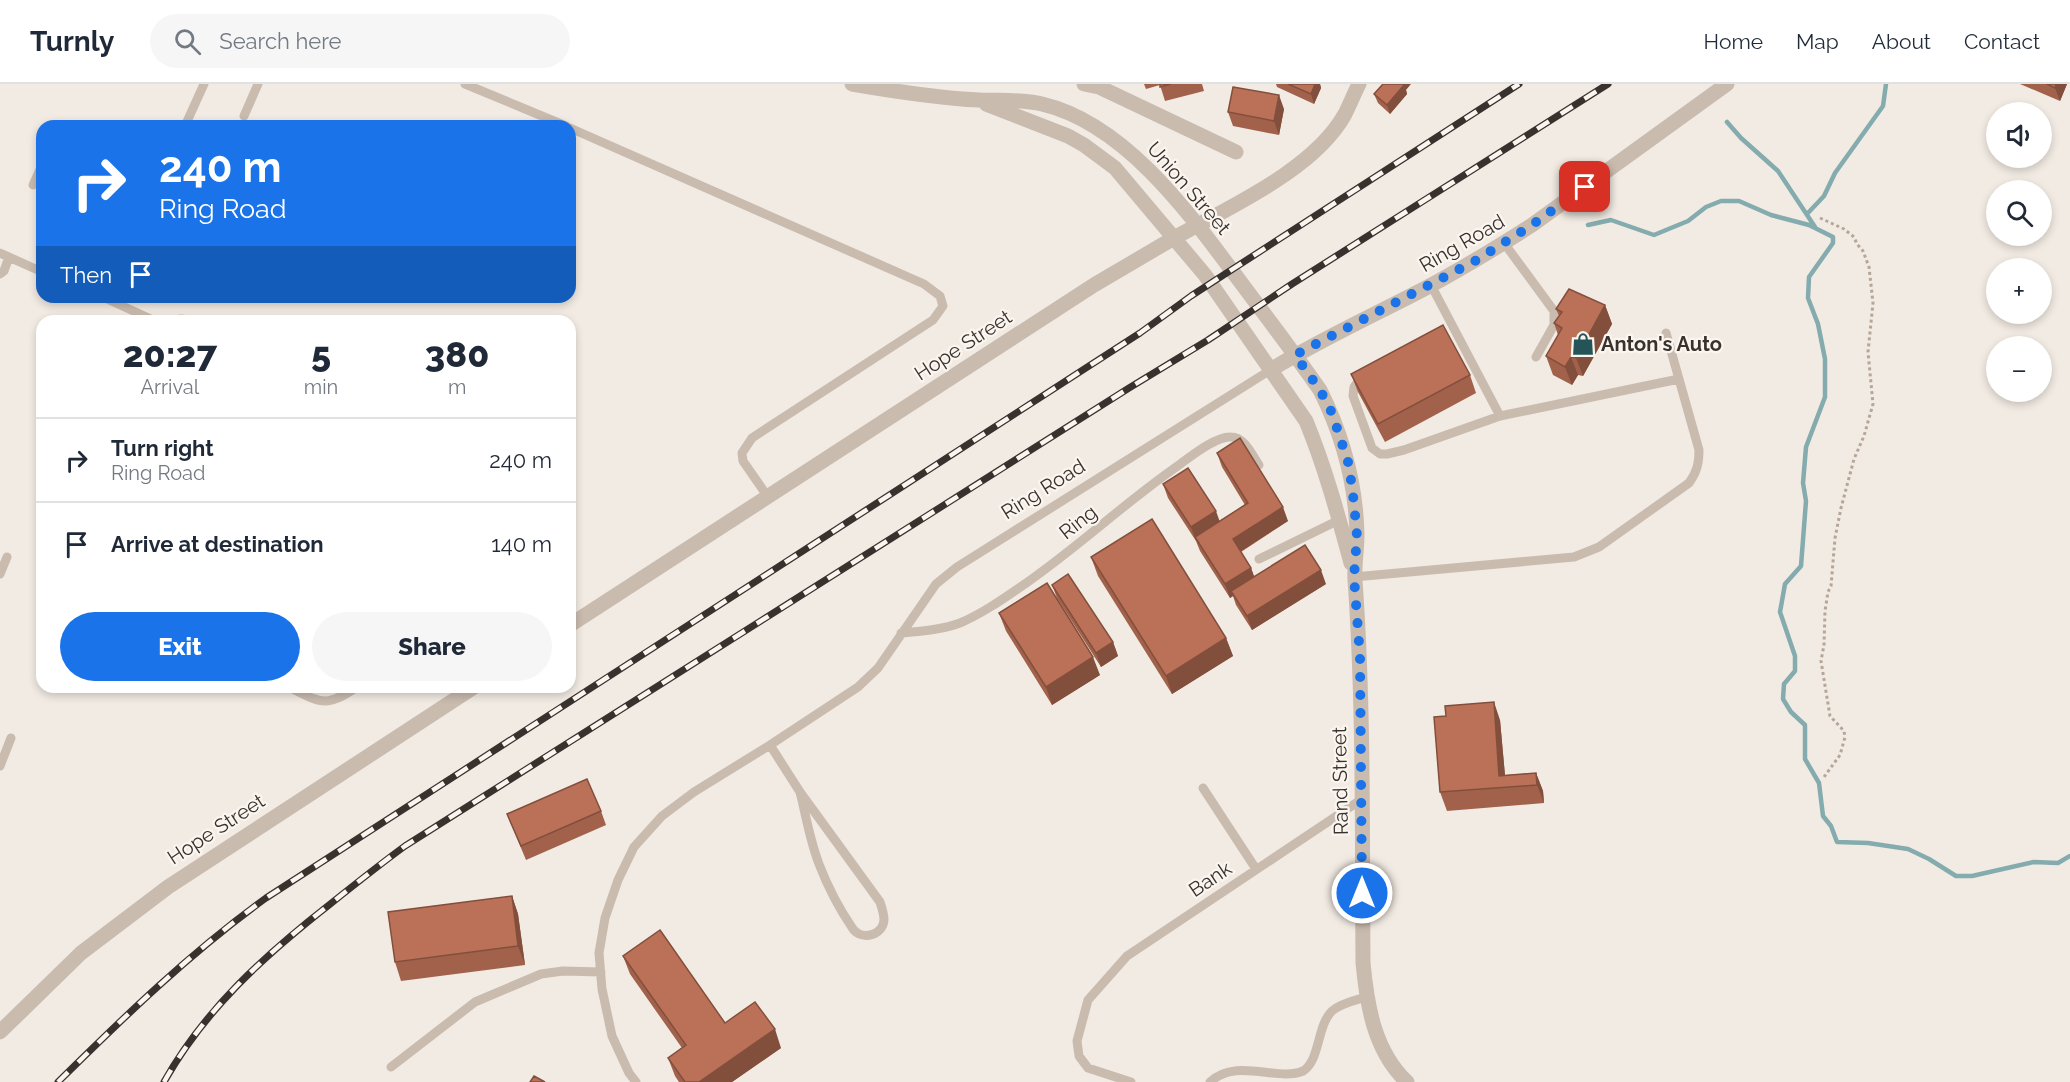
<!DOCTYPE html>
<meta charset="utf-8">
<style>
body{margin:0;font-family:Raleway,sans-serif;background:#f6f6f7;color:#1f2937;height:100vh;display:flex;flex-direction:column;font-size:22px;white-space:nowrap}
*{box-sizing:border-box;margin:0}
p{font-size:20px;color:#747a83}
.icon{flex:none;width:33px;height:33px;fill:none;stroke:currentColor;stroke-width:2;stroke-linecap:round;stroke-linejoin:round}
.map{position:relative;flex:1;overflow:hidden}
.sheet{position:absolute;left:36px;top:231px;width:540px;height:378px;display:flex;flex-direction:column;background:#fff;border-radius:18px;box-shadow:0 3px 9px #0003}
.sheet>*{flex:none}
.hud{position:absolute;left:36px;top:36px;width:540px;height:183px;border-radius:18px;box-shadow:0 3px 9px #0003;background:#1a73e8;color:#fff;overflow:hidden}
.tools{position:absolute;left:1986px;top:18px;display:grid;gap:12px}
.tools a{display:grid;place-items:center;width:66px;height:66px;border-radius:50%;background:#fff;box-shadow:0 3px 9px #0003;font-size:30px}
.pin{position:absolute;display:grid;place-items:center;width:51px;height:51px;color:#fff;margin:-26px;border-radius:12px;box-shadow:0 3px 9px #0006}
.me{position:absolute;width:66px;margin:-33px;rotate:0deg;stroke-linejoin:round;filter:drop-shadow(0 0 4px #0008)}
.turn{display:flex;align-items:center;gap:21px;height:126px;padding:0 24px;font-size:27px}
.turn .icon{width:78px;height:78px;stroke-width:2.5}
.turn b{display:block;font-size:42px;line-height:51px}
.then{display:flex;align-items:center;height:57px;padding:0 24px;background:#0003;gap:12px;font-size:22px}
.eta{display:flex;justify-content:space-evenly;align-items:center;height:102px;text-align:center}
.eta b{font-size:36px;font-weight:800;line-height:42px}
.action{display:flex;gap:12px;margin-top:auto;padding:12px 24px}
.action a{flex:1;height:69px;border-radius:36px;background:#1a73e8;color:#fff;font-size:24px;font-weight:800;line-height:69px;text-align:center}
.action a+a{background:#f6f6f7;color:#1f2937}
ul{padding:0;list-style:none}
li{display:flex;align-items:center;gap:18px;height:84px;padding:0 24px;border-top:2px solid #e0e1e3}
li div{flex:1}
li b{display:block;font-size:22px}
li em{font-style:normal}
header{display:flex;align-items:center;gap:36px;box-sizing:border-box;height:84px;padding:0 30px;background:#fff;border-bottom:2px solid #e0e1e3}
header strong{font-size:28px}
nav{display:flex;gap:33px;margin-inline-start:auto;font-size:21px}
.search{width:420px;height:54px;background:#f6f6f7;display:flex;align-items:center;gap:15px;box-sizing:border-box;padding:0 21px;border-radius:33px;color:#747a83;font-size:22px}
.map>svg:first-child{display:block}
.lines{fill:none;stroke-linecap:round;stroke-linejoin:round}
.stream{stroke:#84abad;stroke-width:4.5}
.path{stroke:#b5a699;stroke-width:3;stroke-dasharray:3 3;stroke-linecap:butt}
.service{stroke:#cabbaf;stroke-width:9}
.minor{stroke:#cabbaf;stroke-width:15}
.tertiary{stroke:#cabbaf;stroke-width:15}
.rail-casing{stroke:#39312d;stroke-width:7}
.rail{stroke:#faf5ef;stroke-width:4.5;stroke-dasharray:14;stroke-linecap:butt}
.wall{fill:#a1614b}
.shaded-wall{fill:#834f3d}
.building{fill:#bb7157;stroke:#834f3d;stroke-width:1.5}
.route{stroke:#1a73e8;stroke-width:10;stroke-dasharray:0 18}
.labels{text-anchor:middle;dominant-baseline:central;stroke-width:4.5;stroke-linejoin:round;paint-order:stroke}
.street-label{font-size:20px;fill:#39312d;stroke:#faf5ef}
.poi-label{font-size:20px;font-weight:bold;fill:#39312d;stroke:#faf5ef;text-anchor:start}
</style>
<header>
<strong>Turnly</strong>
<div class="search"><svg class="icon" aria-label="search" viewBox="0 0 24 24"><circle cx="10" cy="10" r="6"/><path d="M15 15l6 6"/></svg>Search here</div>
<nav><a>Home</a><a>Map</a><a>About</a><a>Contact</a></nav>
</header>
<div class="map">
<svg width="2070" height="998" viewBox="0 0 2070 998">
<rect width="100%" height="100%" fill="#f2ebe3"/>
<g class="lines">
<path class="stream" d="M1727,38L1741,54L1778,87L1815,143
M1807,130L1824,112L1835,89L1883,22L1886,0
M1588,141L1611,136L1654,151L1688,137L1706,123L1721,117H1739L1771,131L1809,141L1833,153V159L1809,193L1808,214L1818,240L1825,275V313L1806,363L1803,399L1806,417L1801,482L1785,500L1780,528L1795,572V587L1784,600L1783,615L1791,628L1805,641V675L1819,699L1823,732L1831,742L1837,758L1868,759L1908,765L1929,775L1956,792H1972L2034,778L2058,779L2070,772"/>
<path class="path" d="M1820,134L1844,145L1854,153L1857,160L1863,167L1869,183L1873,219L1868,268L1873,320L1864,352L1854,375L1841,424L1835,454L1831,502L1828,508L1825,527L1824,561L1821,577L1830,632L1844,647L1845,653L1840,671L1824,693"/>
<path class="service" d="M465,0L566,42
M244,32L258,0
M185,42L204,0
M570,44L924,200L940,212L943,222L933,236L752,354L742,369L743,377L768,413
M33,101L42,81
M1504,159L1554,227V241L1536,273
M0,169L40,187
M0,190L4,187L9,173
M1431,201L1500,332L1679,295
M103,213L155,237
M172,237L181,235L195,237
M1361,293L1354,303L1353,312L1372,364L1380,370H1387L1404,366L1500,332
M1259,475L1339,436
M0,490L7,473
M1354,493L1574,473L1599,463L1689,399C1697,388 1699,379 1699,366L1666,249
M901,549C921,547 941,546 960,539C981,530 1000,517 1019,504C1075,466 1124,419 1179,381C1191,372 1216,352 1231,353C1245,353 1252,371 1259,381
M289,603C321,619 326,624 357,603
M770,661L800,708L880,818C882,824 884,830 884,836C883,851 862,857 853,845C840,826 827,801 819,780C810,757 806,732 800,708
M0,682L11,654
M1203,704L1256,785
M391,983L475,918L541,890L563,887L601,888
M636,998L629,989L612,952L602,905L599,869L605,834L618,796L634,763L662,732L694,708L770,661L858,603L878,584L936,500L957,483L1272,285
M1131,998L1088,984L1079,972L1077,957L1088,916L1127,872L1362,715
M1210,998C1237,973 1277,998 1303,987C1320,977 1317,941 1332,927C1341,919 1356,916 1366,913"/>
<path class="minor" d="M1084,0L1099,3L1236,68
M1272,285C1320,256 1372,232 1422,206C1460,186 1496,164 1532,141L1727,0
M570,541L1094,201L1174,154
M0,948L81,869L168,803L474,603"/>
<path class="tertiary" d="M852,0C893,7 936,14 979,16C1000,17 1021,15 1042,20C1127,40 1192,133 1242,200C1268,235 1295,270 1320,306C1343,352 1356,400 1357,451C1357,466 1354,481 1355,496C1364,623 1362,751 1363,879C1367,921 1374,967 1407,998
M986,20L1068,52L1084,61L1115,84L1205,191L1306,337C1325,383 1338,431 1351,479
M1174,154C1229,123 1314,86 1345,30C1350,20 1354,10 1359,0"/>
<g class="rail-casing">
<path id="rail" d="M58,998C125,932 190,869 266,814L1140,249L1191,212L1519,0
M164,998C205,925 264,872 329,821C354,801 379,781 405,762L1129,304L1208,256L1292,200L1608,0"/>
</g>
<use href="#rail" class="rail"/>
</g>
<path class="wall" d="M1144,0H1202L1204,7L1165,17L1160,1L1146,5Z
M1276,0H1320L1321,4L1314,20L1277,3Z
M2020,0H2067L2060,17Z
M1406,6L1407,10L1390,30L1378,19L1374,10Z
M1284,25L1279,51L1233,42L1228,28Z
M1605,221L1612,240L1583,292L1578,291L1572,301L1553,291L1546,272L1558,251L1554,239L1559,232L1556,225Z
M1351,290L1470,291L1476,309L1385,358L1358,308Z
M1217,369L1288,437L1241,468L1251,484L1254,492L1326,500L1252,546L1236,521L1233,512L1230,514L1200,467L1196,457L1168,414L1163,400L1220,437L1245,421L1222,383Z
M1091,473L1226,554L1233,572L1172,610L1098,492Z
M1052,501L1113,558L1118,572L1101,583L1057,514Z
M999,529L1100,591L1052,621L1006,547Z
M1500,636L1505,691L1536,689L1543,707L1544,719L1447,727L1440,708Z
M601,727L606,741L526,776L507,730Z
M512,812L518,830L525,881L401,897L395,878Z
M623,872L725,939L781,964L732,998H679L675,992L668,974L682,964L630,890Z"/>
<path class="shaded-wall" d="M1315,0H1320L1321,4L1314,20L1311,10Z
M1401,0H1411L1406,6L1407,10L1390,30L1387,21Z
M2056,0H2067L2060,17L2055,4Z
M1279,11L1284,25L1279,51L1274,37Z
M1605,221L1612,240L1583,292L1576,274Z
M1571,273L1578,291L1572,301L1565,283Z
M1283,423L1288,437L1238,469L1233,455Z
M1216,427L1221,441L1195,453L1196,457L1191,443Z
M1251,484L1256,498L1231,507L1233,512L1230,514L1225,500Z
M1321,486L1326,500L1252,546L1247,532Z
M1226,554L1233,572L1172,610L1166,592Z
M1113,558L1118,572L1101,583L1096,569Z
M1093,573L1100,591L1052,621L1046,603Z
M1494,618L1500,636L1506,703L1499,692Z
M1536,689L1543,707L1544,719L1537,701Z
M512,812L518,830L525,881L518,862Z
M775,945L781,964L732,998H699Z"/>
<path class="building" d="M1160,0H1171L1160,3Z
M1288,0H1315L1311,10Z
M1383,0H1403L1404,1L1387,21L1374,10Z
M2047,0H2056L2055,4Z
M1233,3L1279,11L1274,37L1228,28Z
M1569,205L1605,221L1576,274L1571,273L1565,283L1546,272L1562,244L1554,239L1562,228L1556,225Z
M1443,241L1470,291L1378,340L1351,290Z
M1240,354L1283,423L1233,455L1251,484L1225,500L1195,453L1248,419L1217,369Z
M1188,384L1216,427L1191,443L1163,400Z
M1152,435L1226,554L1166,592L1091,473Z
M1305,461L1321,486L1247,532L1231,507Z
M1068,490L1113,558L1096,569L1052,501Z
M1047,499L1093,573L1046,603L999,529Z
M1494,618L1499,692L1536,689L1537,701L1440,708L1434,633L1446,632L1445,622Z
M587,695L601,727L521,762L507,730Z
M512,812L518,862L395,878L388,828Z
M660,846L725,939L755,918L775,945L699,998H685L668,974L686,961L623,872Z
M534,992L545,998H530Z"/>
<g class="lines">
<path class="route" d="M1362,809L1360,572L1354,493L1357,452L1354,419L1349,381L1332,329L1320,306L1295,271L1475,177L1532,141L1585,103"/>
</g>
<defs>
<g id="shop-bare" transform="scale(1.8)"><path d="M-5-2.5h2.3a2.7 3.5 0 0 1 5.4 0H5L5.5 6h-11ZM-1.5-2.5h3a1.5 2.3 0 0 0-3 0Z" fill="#255458" stroke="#faf5ef" stroke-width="2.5" paint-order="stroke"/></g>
</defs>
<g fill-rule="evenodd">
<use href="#shop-bare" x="1583" y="260"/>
</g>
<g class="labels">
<g class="street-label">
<text transform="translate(1189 104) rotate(49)">Union Street</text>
<text transform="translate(1462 159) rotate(-30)">Ring Road</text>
<text transform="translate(963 261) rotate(-33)">Hope Street</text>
<text transform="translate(1043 405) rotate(-32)">Ring Road</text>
<text transform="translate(1078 438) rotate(-38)">Ring</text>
<text transform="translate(1340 697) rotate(-91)">Rand Street</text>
<text transform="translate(216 745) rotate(-33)">Hope Street</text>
<text transform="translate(1210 795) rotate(-34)">Bank</text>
</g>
<g class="poi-label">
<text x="1601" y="260">Anton's Auto</text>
</g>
</g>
</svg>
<div class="tools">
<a><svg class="icon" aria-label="sound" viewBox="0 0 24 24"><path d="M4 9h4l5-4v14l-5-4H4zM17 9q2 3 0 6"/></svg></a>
<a><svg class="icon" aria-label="search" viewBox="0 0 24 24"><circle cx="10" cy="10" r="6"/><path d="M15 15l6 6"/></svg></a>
<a>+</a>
<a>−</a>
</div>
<div class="pin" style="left:1585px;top:103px;background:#d93025"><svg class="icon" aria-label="arrive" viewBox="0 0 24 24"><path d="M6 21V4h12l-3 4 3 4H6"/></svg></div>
<svg class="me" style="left:1362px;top:809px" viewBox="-20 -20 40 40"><circle r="17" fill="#1a73e8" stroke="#fff" stroke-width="3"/><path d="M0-11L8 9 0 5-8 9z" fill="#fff"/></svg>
<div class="hud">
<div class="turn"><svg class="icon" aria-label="right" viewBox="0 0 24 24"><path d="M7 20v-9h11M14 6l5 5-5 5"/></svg><div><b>240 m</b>Ring Road</div></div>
<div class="then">Then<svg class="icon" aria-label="arrive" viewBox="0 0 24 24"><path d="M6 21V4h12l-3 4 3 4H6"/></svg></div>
</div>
<section class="sheet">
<div class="eta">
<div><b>20:27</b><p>Arrival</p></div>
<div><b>5</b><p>min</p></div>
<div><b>380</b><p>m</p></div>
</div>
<ul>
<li><svg class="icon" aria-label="right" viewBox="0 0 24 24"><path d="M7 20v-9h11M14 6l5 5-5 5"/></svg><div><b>Turn right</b><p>Ring Road</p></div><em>240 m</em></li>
<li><svg class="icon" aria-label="arrive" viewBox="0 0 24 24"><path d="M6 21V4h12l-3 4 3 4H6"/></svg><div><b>Arrive at destination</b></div><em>140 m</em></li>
</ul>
<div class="action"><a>Exit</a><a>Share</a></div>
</section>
</div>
